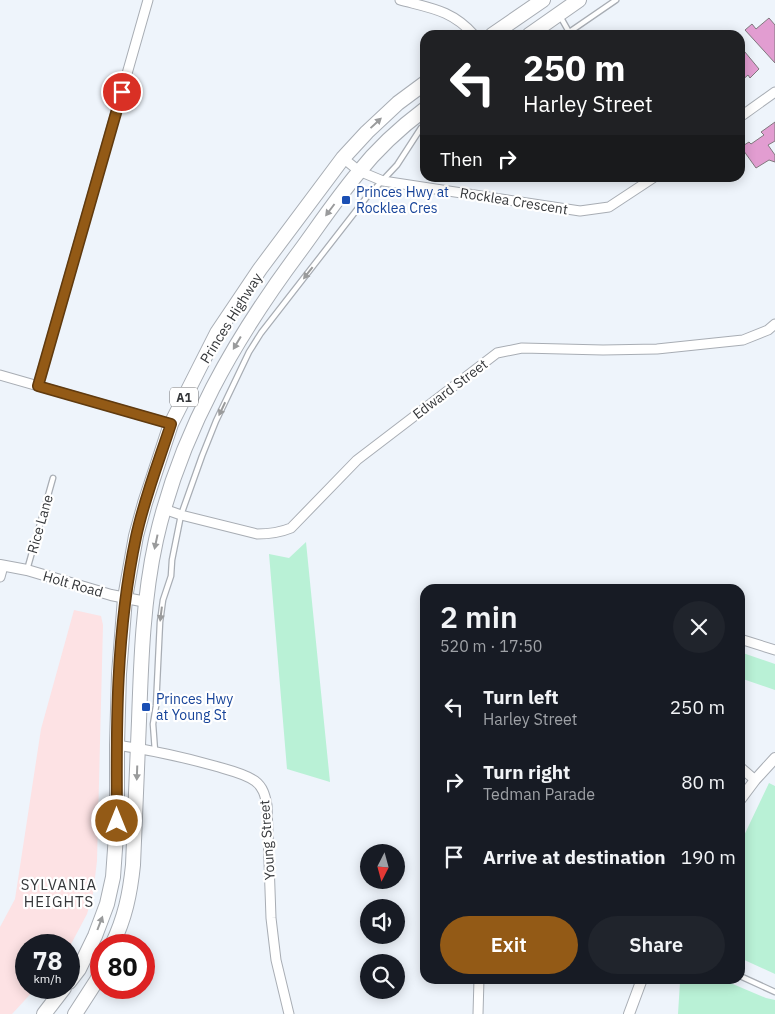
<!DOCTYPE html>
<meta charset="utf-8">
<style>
body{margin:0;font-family:"IBM Plex Sans",sans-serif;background:#20242c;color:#f1f3f6;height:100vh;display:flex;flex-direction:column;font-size:19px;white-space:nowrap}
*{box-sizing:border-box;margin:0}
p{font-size:16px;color:#9ea1a6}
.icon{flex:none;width:28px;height:28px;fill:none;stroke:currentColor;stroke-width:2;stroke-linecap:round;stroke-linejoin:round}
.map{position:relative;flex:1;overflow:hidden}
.details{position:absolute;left:420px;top:584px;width:325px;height:400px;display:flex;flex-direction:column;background:#171b24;border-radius:15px;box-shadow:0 2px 12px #0003}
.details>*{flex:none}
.guide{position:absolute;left:420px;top:30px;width:325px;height:152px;border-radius:15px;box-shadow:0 2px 12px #0003;background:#202124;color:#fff;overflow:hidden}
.needle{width:32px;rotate:186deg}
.tools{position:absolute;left:360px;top:844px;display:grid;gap:10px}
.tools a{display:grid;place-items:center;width:45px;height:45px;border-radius:50%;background:#171b24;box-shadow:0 2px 12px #0003;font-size:25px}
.speed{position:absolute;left:15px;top:934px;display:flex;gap:10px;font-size:25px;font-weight:700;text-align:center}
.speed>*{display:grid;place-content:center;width:65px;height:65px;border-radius:50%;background:#171b24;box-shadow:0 2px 12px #0003;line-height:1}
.speed small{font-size:12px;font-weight:400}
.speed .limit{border:8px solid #d22;background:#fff;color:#111}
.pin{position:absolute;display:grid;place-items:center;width:42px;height:42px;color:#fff;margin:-21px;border:2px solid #fff;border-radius:50%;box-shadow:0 1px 5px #0007}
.me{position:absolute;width:55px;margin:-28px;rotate:0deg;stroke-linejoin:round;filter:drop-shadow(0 0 4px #0008)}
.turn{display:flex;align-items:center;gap:18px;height:105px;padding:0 20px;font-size:22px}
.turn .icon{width:65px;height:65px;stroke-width:2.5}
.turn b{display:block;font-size:35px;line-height:42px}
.then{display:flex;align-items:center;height:48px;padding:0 20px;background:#0003;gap:10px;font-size:19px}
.round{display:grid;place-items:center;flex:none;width:52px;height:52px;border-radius:26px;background:#20242c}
.headline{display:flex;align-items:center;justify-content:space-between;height:85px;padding:0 20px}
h1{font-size:30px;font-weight:600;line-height:38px}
.primary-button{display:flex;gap:10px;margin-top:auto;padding:10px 20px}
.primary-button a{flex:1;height:58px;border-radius:30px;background:#935a16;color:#fff;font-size:20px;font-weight:600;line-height:58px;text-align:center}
.primary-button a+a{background:#20242c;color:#f1f3f6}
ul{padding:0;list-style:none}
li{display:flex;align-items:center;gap:15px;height:75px;padding:0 20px}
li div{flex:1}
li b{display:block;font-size:19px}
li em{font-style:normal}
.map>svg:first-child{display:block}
.commercial{fill:#fde2e4}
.green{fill:#b9f1d6}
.building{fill:#e29dd1;stroke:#80797e}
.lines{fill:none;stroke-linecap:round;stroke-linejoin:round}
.service-casing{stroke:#a8adb4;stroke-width:7}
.minor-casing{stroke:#a8adb4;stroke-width:11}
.tertiary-casing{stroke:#a8adb4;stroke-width:12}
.trunk-casing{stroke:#a8adb4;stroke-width:16}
.service{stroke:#fff;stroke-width:4.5}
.minor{stroke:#fff;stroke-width:9}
.tertiary{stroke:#fff;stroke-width:10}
.trunk{stroke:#fff;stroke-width:14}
.oneway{fill:#9a9b9c}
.route-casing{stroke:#603a0e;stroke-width:12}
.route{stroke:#935a16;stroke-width:9}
.transit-dot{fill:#1a4fb4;stroke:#fff;stroke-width:2}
.labels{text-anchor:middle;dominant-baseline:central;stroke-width:4.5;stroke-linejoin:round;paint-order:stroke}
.shield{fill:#fff;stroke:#727375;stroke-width:1}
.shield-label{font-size:12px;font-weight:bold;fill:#35373a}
.transit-label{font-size:14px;fill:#164399;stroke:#fff;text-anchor:start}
.street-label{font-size:14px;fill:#35373a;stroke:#fff}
.neighbourhood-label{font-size:15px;letter-spacing:1px;fill:#35373a;stroke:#fff}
</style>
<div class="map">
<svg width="775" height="1014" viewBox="0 0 775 1014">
<rect width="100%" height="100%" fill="#eef4fb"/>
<path class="commercial" d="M74,610L101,616L103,625L97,861L93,894L87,914L69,948V945H26V988H36L12,1014H0V927L15,899L41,729Z"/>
<path class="green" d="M306,542L330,782L287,769L269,554L289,558Z
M740,652L775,664V690L740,678Z
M769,783L775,786V974L740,958V844Z
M684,979H721L766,998L775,1000V1014H678L680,982Z"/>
<path class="building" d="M769,18L775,25V63L745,30L752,24L756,29Z
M740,46L759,69L750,78L748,75L740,82Z
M775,122V141L768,145L775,155V162L769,160L756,168L741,147L749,142L751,144L764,135L761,132Z"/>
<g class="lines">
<g class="service-casing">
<path id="service" d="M560,16L569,32
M565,35L616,0
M27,570L53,478
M155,751L153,724L156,706L160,622L163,600L171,576L172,560L181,515L202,456L216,421L249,352L261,333L366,198L397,165L421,128L425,126
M740,976L775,992"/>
</g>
<g class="minor-casing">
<path id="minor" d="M400,0C430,8 452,10 474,35
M740,117L775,92
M343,158L359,171L383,181L580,211L609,207L653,178
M0,375L171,424
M38,386L148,0
M164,509L181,515L257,534C269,534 279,533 291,528L357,460L497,353L522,348L603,350L657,349L743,340L768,330L775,324
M0,577L3,566
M740,639L775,650
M117,745C150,750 183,757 215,766C228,770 244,773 255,781C263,787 265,795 267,805L271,918L276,960L289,1014
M740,767L755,780
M478,1014L479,979"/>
</g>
<g class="tertiary-casing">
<path id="tertiary" d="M0,565L27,570L111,595L146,602
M740,800L755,780L775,758
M629,1014L642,979"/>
</g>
<g class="trunk-casing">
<path id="trunk" d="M492,35L543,0
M529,35L579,0
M112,945C125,918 130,894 133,865C135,817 137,769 139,721C141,661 143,599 156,540C180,433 235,338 300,251C319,225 337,198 358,173C377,149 401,127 425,109
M69,982L79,969L95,936L107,904L113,877L117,821V745L119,674L125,598L136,536L145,503L171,424L217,333L260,269L343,158L367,132L398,103L425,83
M44,1014L64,988
M75,1014L97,980L101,970"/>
</g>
<use href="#service" class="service"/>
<use href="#minor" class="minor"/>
<use href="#tertiary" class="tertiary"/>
<use href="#trunk" class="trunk"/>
</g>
<defs><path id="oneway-solid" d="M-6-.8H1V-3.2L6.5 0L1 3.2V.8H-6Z" transform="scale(1.25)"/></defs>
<g class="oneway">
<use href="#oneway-solid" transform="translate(376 123) rotate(-43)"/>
<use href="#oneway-solid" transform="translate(330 210) rotate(127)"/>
<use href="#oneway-solid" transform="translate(308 273) rotate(128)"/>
<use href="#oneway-solid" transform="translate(237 343) rotate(121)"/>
<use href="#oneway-solid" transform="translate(222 409) rotate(115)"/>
<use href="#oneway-solid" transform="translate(156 542) rotate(102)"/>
<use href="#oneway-solid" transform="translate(161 614) rotate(97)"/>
<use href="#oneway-solid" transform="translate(137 773) rotate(92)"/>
<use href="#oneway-solid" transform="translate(100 923) rotate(-69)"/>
</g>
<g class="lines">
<g class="route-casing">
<path id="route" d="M117,821C116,725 116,631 136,537C144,499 159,461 171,424L38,386L122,92"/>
</g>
<use href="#route" class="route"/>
</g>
<g class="transit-dot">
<rect x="341" y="195" width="10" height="10" rx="2.5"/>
<rect x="141" y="702" width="10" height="10" rx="2.5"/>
</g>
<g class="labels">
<rect class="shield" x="170" y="387.5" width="28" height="19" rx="4"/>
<g class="shield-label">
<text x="184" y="397">A1</text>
</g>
<g class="transit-label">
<text x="356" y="192">Princes Hwy at<tspan x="356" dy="16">Rocklea Cres</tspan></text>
<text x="156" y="699">Princes Hwy<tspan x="156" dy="16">at Young St</tspan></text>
</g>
<g class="street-label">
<text transform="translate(514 201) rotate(9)">Rocklea Crescent</text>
<text transform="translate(231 318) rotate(-58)">Princes Highway</text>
<text transform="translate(450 389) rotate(-37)">Edward Street</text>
<text transform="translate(40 524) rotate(-74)">Rice Lane</text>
<text transform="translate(73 584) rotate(16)">Holt Road</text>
<text transform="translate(267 840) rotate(-94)">Young Street</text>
</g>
<g class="neighbourhood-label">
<text x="59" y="884">SYLVANIA<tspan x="59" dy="17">HEIGHTS</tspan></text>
</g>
</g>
</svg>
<div class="tools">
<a><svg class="needle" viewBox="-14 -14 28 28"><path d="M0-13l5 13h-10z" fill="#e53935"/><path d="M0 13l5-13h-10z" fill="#9ea1a6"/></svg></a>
<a><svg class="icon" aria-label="sound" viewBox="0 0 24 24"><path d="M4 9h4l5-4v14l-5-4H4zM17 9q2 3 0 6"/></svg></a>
<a><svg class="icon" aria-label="search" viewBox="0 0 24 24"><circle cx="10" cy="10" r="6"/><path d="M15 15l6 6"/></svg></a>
</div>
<div class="speed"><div>78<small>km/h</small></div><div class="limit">80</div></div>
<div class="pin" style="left:122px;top:92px;background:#d93025"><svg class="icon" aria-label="arrive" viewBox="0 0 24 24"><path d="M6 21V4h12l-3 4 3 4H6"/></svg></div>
<svg class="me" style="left:117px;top:821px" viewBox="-20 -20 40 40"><circle r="17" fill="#935a16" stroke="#fff" stroke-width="3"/><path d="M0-11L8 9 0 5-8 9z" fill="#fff"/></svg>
<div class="guide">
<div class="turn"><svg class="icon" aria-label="left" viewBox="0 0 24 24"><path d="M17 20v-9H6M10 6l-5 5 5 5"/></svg><div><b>250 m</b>Harley Street</div></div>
<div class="then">Then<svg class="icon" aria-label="right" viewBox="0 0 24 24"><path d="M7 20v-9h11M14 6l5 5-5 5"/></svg></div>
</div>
<section class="details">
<div class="headline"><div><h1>2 min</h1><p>520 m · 17:50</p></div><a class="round"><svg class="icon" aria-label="close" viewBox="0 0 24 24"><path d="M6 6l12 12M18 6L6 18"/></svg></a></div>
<ul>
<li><svg class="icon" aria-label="left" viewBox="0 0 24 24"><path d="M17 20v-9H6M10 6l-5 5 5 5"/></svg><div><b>Turn left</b><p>Harley Street</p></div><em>250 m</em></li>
<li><svg class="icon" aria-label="right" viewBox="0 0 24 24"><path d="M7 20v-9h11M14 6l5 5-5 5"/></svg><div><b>Turn right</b><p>Tedman Parade</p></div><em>80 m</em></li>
<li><svg class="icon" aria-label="arrive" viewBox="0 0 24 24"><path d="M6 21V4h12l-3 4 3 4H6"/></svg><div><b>Arrive at destination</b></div><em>190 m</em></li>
</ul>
<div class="primary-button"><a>Exit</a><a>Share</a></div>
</section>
</div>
